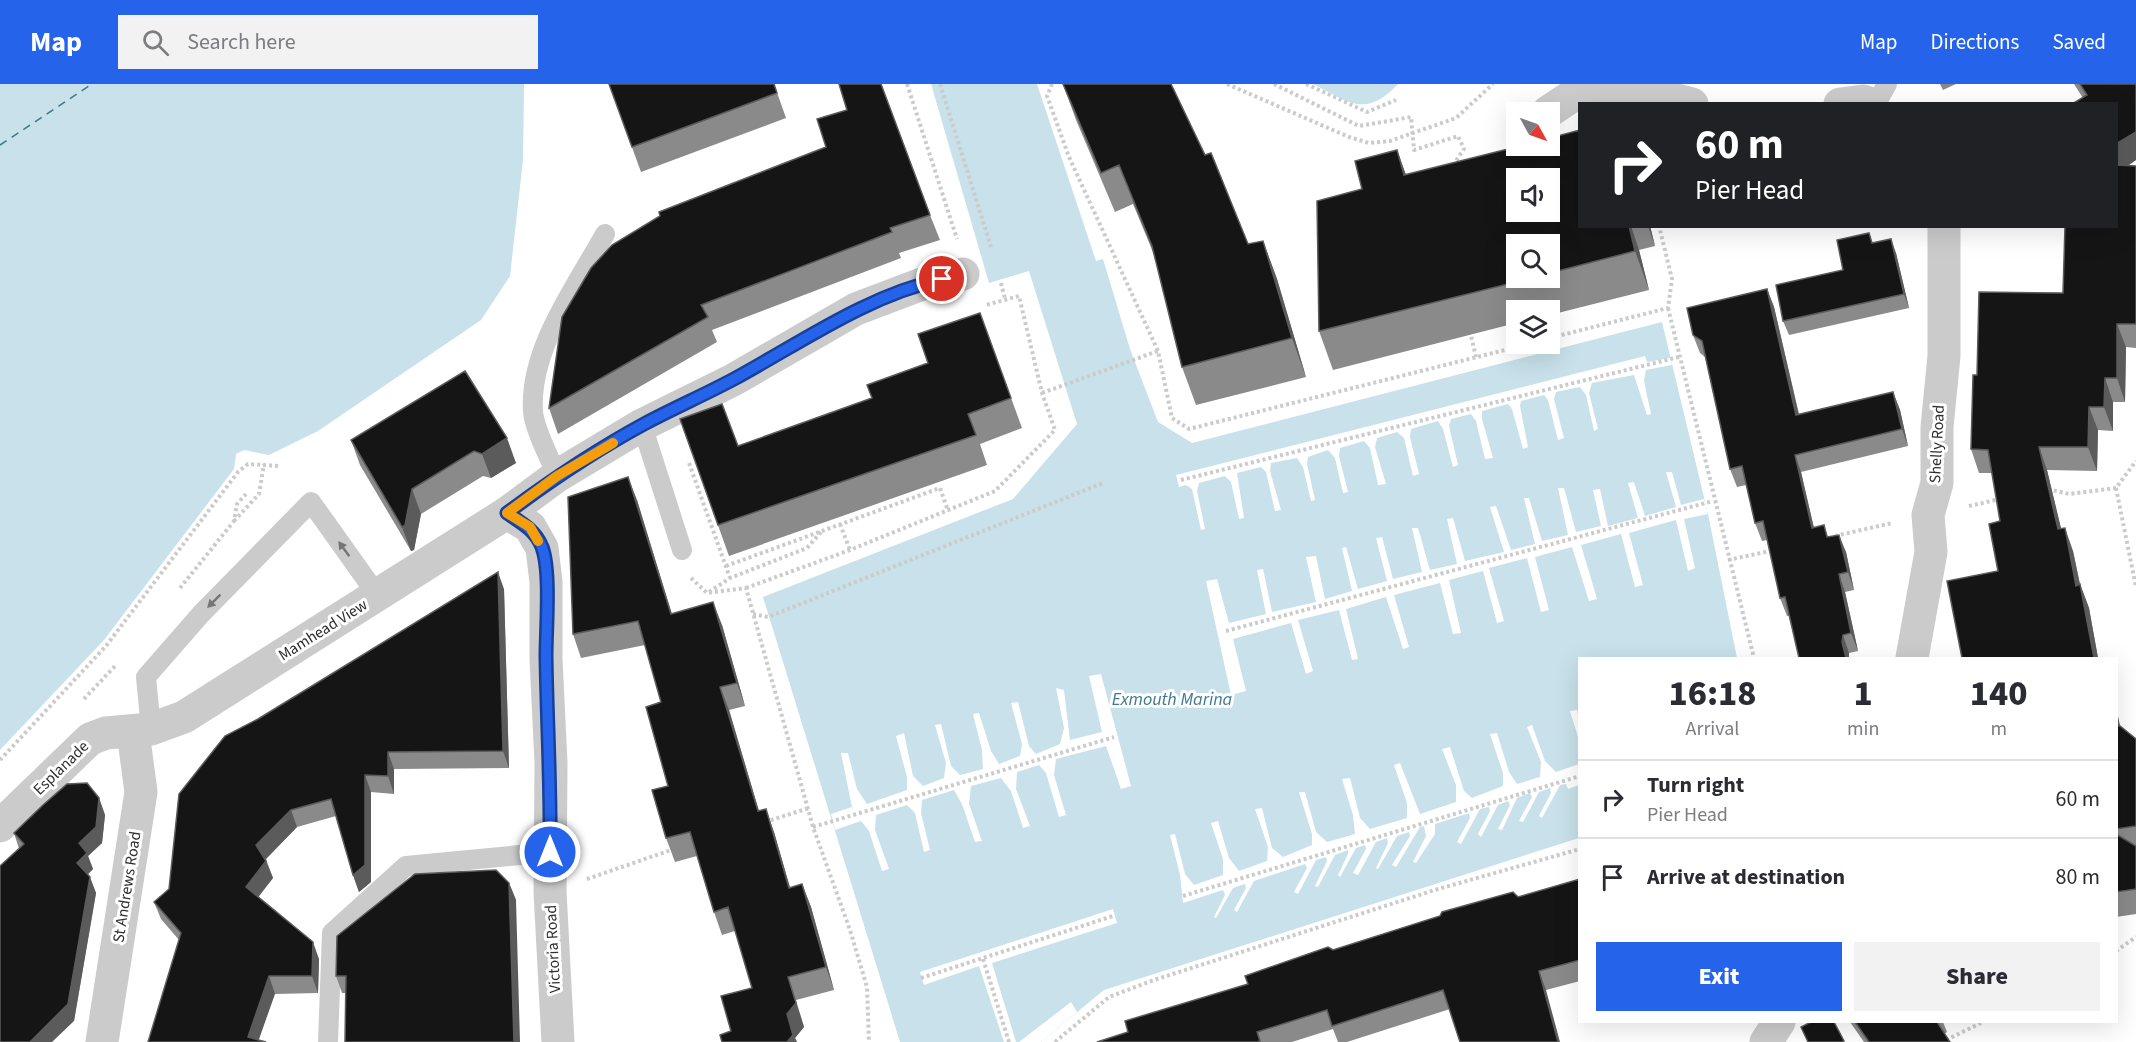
<!DOCTYPE html>
<style>
body{margin:0;font-family:"Source Sans 3",sans-serif;background:#f2f2f3;color:#2b2b33;height:100vh;display:flex;flex-direction:column;font-size:22px;white-space:nowrap}
*{box-sizing:border-box;margin:0}
p{font-size:20px;color:#7c7c81}
.icon{flex:none;width:33px;height:33px;fill:none;stroke:currentColor;stroke-width:2;stroke-linecap:round;stroke-linejoin:round}
.map{position:relative;flex:1;overflow:hidden}
.drawer{position:absolute;left:1578px;top:573px;width:540px;height:366px;display:flex;flex-direction:column;background:#fff;border-radius:0px;box-shadow:0 6px 24px #0002}
.drawer>*{flex:none}
.hud{position:absolute;left:1578px;top:18px;width:540px;height:126px;border-radius:0px;box-shadow:0 6px 24px #0002;background:#202124;color:#fff;overflow:hidden}
.needle{width:39px;rotate:130deg}
.fabs{position:absolute;left:1506px;top:18px;display:grid;gap:12px}
.fabs a{display:grid;place-items:center;width:54px;height:54px;border-radius:0px;background:#fff;box-shadow:0 6px 24px #0002;font-size:30px}
.pin{position:absolute;display:grid;place-items:center;width:51px;height:51px;color:#fff;margin:-26px;border:3px solid #fff;border-radius:50%;box-shadow:0 2px 6px #0007}
.me{position:absolute;width:66px;margin:-33px;rotate:0deg;stroke-linejoin:round;filter:drop-shadow(0 0 4px #0008)}
.turn{display:flex;align-items:center;gap:21px;height:126px;padding:0 18px;font-size:27px}
.turn .icon{width:78px;height:78px;stroke-width:2.5}
.turn b{display:block;font-size:42px;line-height:51px}
.eta{display:flex;justify-content:space-evenly;align-items:center;height:102px;text-align:center}
.eta b{font-size:36px;font-weight:800;line-height:42px}
.cta{display:flex;gap:12px;margin-top:auto;padding:12px 18px}
.cta a{flex:1;height:69px;border-radius:0px;background:#2563eb;color:#fff;font-size:24px;font-weight:800;line-height:69px;text-align:center}
.cta a+a{background:#f2f2f3;color:#2b2b33}
ul{padding:0;list-style:none}
li{display:flex;align-items:center;gap:18px;height:78px;padding:0 18px;border-top:2px solid #e1e1e2}
li div{flex:1}
li b{display:block;font-size:22px}
li em{font-style:normal}
header{display:flex;align-items:center;gap:36px;box-sizing:border-box;height:84px;padding:0 30px;background:#2563eb;color:#fff}
header strong{font-size:28px}
nav{display:flex;gap:33px;margin-inline-start:auto;font-size:21px}
.search{width:420px;height:54px;background:#f2f2f3;display:flex;align-items:center;gap:15px;box-sizing:border-box;padding:0 21px;border-radius:0px;color:#7c7c81;font-size:22px}
.map>svg:first-child{display:block}
.water{fill:#c8e1ea}
.pier{fill:#fff}
.lines{fill:none;stroke-linecap:round;stroke-linejoin:round}
.ferry{stroke:#3f798c;stroke-width:1.5;stroke-dasharray:8 6;stroke-linecap:butt}
.path{stroke:#cbcbcb;stroke-width:4;stroke-dasharray:3 3;stroke-linecap:butt}
.service{stroke:#cbcbcb;stroke-width:20}
.minor{stroke:#cbcbcb;stroke-width:33}
.tertiary{stroke:#cbcbcb;stroke-width:33}
.wall{fill:#8a8a8a;fill-rule:evenodd}
.shaded-wall{fill:#5b5b5b}
.building{fill:#151515;stroke:#5b5b5b;stroke-width:1.5;fill-rule:evenodd}
.oneway{fill:#757575}
.route-casing{stroke:#184099;stroke-width:15}
.route{stroke:#2563eb;stroke-width:10}
.slow{stroke:#f59e0b;stroke-width:10}
.labels{text-anchor:middle;dominant-baseline:central;stroke-width:6;stroke-linejoin:round;paint-order:stroke}
.street-label{font-size:16px;fill:#2e2e2e;stroke:#fff}
.water-label{font-size:18px;font-style:italic;fill:#3f798c;stroke:#fff}
</style>
<header>
<strong>Map</strong>
<div class="search"><svg class="icon" aria-label="search" viewBox="0 0 24 24"><circle cx="10" cy="10" r="6"/><path d="M15 15l6 6"/></svg>Search here</div>
<nav><a>Map</a><a>Directions</a><a>Saved</a></nav>
</header>
<div class="map">
<svg width="2136" height="958" viewBox="0 0 2136 958">
<rect width="100%" height="100%" fill="#fff"/>
<path class="water" d="M0,0H524L523,76L510,192L481,236L318,347L269,371L244,366L236,370L234,385L104,556L0,666Z
M931,0H1037L1096,177L1103,175L1130,265L1158,338L1192,359L1662,238L1708,430L1737,574H1580L1579,754L1104,906L1041,958H900L763,513L1013,415L1077,340L1029,187L989,199Z
M1313,0H1398C1365,35 1349,18 1313,0Z"/>
<path class="pier" d="M1645,272L1647,278L1670,274L1672,281L1646,286L1644,297L1651,330L1647,331L1634,291L1592,299L1589,309L1598,345L1594,347L1586,311L1580,303L1556,308L1554,315L1564,354L1558,356L1548,316L1544,311L1521,317L1520,322L1528,363L1523,365L1512,325L1508,320L1482,327V335L1493,374L1485,375L1476,337L1471,330L1451,335L1449,342L1458,381L1453,383L1443,345L1438,337L1411,345L1410,353L1419,390L1413,392L1404,354L1397,348L1377,354L1375,363L1386,400L1378,401L1370,364L1364,357L1340,364L1339,372L1348,408L1343,409L1335,374L1328,366L1308,373L1307,380L1315,416L1311,417L1303,383L1297,374L1271,379L1270,387L1281,426L1275,427L1266,388L1261,383L1237,389L1244,434L1239,435L1231,398L1225,392L1199,399L1197,407L1205,445L1201,446L1192,405L1186,401L1179,403L1176,391Z
M1666,388H1672L1681,421L1704,415L1708,430L1684,435L1695,484L1688,487L1676,436L1629,449L1643,501L1635,503L1621,450L1581,461L1597,515L1589,517L1572,463L1535,473L1549,526L1541,528L1527,474L1489,484L1504,537L1497,539L1483,487L1449,496L1461,549L1453,550L1440,499L1394,511L1409,563L1403,565L1386,513L1346,525L1358,575L1352,576L1339,526L1298,536L1313,587L1306,590L1291,539L1233,555L1246,607L1231,611L1206,497L1217,495L1229,539L1266,530L1257,486L1263,485L1272,528L1316,518L1306,473L1316,472L1325,515L1352,507L1342,464L1346,463L1358,505L1387,497L1376,454L1382,453L1393,495L1422,488L1412,444H1418L1430,486L1457,480L1447,435L1453,434L1465,477L1504,468L1490,423L1496,422L1511,466L1535,460L1524,414H1529L1542,457L1568,451L1558,404H1564L1576,448L1601,442L1593,406L1600,405L1608,442L1638,434L1628,399L1634,398L1645,432L1676,423Z
M1101,590L1131,702L1121,705L1106,662L1056,675L1054,691L1066,731L1059,733L1046,689L1039,681L1017,688L1016,705L1030,742L1023,744L1011,707L1001,694L971,702L969,720L982,757L975,758L962,720L954,706L922,716L921,729L930,766L924,768L915,729L907,721L876,731L875,746L889,785L882,787L869,747L861,737L835,746L831,730L852,723L841,669H848L857,705L867,720L907,706V693L896,652L904,649L913,692L923,702L944,694L946,679L935,641L941,640L951,682L960,691L983,685L982,666L973,630L979,629L991,667L999,680L1020,672L1022,660L1011,619L1018,618L1029,662L1036,670L1060,660L1064,644L1056,604L1064,606L1070,656L1102,648L1089,592Z
M1577,626L1579,635V656L1570,627Z
M1532,641L1545,677L1556,688L1579,680V701L1568,705L1566,700L1560,701L1542,734L1539,732L1551,709L1550,704L1539,708L1523,738L1519,737L1532,713L1530,709L1517,714L1502,746L1498,745L1510,721L1508,717L1498,721L1481,753L1478,750L1490,727L1489,723L1480,725L1461,760L1457,758L1470,734L1469,729L1435,740V750L1416,779L1413,778L1426,752L1424,742L1420,743L1396,783L1392,781L1410,752L1409,748L1397,752L1378,785L1376,784L1388,759L1387,754L1376,758L1358,791L1353,789L1366,765L1365,761L1356,764L1340,793L1338,791L1348,770V766L1335,771L1318,803L1315,802L1327,777L1326,773L1316,776L1298,810L1294,808L1307,784L1305,780L1254,797L1237,828L1234,826L1246,804L1245,800L1233,804L1216,834L1214,833L1225,811L1223,806L1183,819L1180,791L1170,751L1175,750L1185,790L1194,801L1223,791V775L1211,739L1218,737L1229,774L1239,787L1267,777L1268,763L1255,725L1262,724L1272,764L1283,773L1312,761V750L1299,708H1305L1316,748L1327,758L1355,750L1353,731L1342,695L1350,694L1360,734L1370,745L1407,734V719L1394,681L1400,679L1420,730L1456,718V701L1442,665L1450,663L1464,707L1472,714L1503,702V689L1490,650L1497,649L1509,688L1517,700L1540,693L1541,678L1527,643Z
M1113,825L1117,839L992,879L1016,958H1004L979,882L924,901L920,888Z
M1071,918L1077,928L1041,958H1019Z"/>
<g class="lines">
<path class="ferry" d="M0,61L92,0"/>
<path class="path" d="M907,0L957,155
M940,0L991,163
M1052,0L1047,12L1069,73L1158,267L1172,334L1189,345L1529,260
M1227,0L1349,53L1369,59L1390,57L1456,34L1493,0
M1274,0L1359,42L1411,33L1414,66L1458,52L1464,65L1453,81
M1306,0L1367,28L1396,16
M1001,199L1005,215
M1668,224L1754,574
M1470,247L1476,273
M1550,254L1668,224L1672,195L1659,142
M1042,309L1158,267
M689,379L730,494
M1181,396L1679,273
M2116,404L2136,503
M2048,405L2069,410L2116,404L2136,377
M1969,422L2000,415
M234,437L259,410L264,380
M840,440L850,466
M1835,452L1892,439
M1728,476L1775,466
M726,482L940,404L948,427
M691,494L707,509L746,504L813,743L850,846L867,903L869,958
M180,504L234,437L237,420L246,410
M746,504L850,466L995,407L1055,346L1042,309L1019,212L986,221
M709,508L730,494L807,464L822,447
M753,530L768,533L1103,399
M1226,547L1713,417
M84,615L116,581
M0,676L106,562L238,388L248,380L280,382
M765,738L809,724
M813,743L1114,653
M587,795L671,766
M1183,812L1580,692
M2116,867L2136,853
M983,875L1009,958
M921,894L1113,832
M1946,956L1983,938
M1055,958L1109,913L1154,896L1438,805L1580,765"/>
<path class="service" d="M1876,20L1887,0
M642,341L682,466
M557,392C550,374 534,345 533,327C529,265 576,203 605,150
M151,645L146,593L201,530L311,418L378,512
M328,958L332,849L406,782L551,768"/>
<path class="minor" d="M1840,20L1863,17L1871,20
M1548,28L1578,8H1647L1692,20
M507,429L557,392L642,341L733,296L856,225L922,200L963,190
M1912,574L1931,468L1928,431L1937,399V343L1944,272V142
M102,958L141,708L133,648
M1766,958L1779,938"/>
<path class="tertiary" d="M0,742L90,655L106,649L151,645L184,633L507,429L530,443L542,464L546,498V575L551,679L550,808L558,958"/>
</g>
<path class="wall" d="M609,0H774L786,34L641,88Z
M1063,0L1248,160L1263,157L1277,195L1306,293L1196,321L1182,283L1155,173L1133,120L1115,128L1076,36Z
M1940,0H1956L1943,6Z
M2074,0H2136V76L2128,82H2136V264L2126,263L2125,318H2113V347L2098,346L2097,387L2047,386L2061,445L2073,467L2080,500L2089,524L2098,574H1962L1998,487L2000,437L1992,389H1979L1971,365L1977,291L2063,209L2116,142L2083,14Z
M826,63L930,131L940,156L899,169L901,174L712,246L717,258L558,350L549,324Z
M1397,66L1406,91L1580,142H1650L1655,162L1639,166L1649,206L1550,231V226H1516V239L1333,286L1319,247L1362,105ZM1550,160V194H1516Z
M1873,159L1896,169L1909,224L1789,251L1783,237Z
M1767,205L1774,223L1799,330L1893,308L1900,326L1908,362L1801,388L1814,444L1824,441L1828,453L1846,468L1854,506L1845,508L1858,567L1849,569L1789,532H1787L1780,514L1767,456L1762,457L1755,439L1746,401L1737,403L1730,385L1705,273L1700,269L1693,251Z
M980,229L1022,344L980,360L987,381L729,472L680,335L738,362L872,314L928,279Z
M465,287L516,379L491,394L483,392L421,430L414,466L411,467L360,381L351,356Z
M637,416L672,530L722,541L745,622L729,626L759,727L774,748L790,804L802,800L811,823L834,906L796,916L804,943L795,954L797,958H722L731,947L752,904L735,847L722,851L714,828L697,772L675,778L666,754L668,702L661,618L645,561L581,574L573,550Z
M504,505L509,684L394,685V710L371,708V798L359,808L353,791L336,732L297,743L266,775L273,794L258,812L319,875L318,909L275,910L148,958L179,856L161,835L154,818L169,805L258,635Z
M2116,623L2120,643L2136,655V830L2116,833Z
M99,714L105,731L102,759L88,772L93,785L88,790L96,809L74,937L14,749Z
M1580,795V897L1546,906L1450,925L1347,958H1338L1333,945L1292,958H1097L1128,948L1333,866Z
M509,799L516,816L346,909H342L336,892Z
M1850,938H1943L1947,948L1944,950L1950,958H1864Z"/>
<path class="shaded-wall" d="M2136,48V76L2116,89V60Z
M1397,66L1411,105L1404,91Z
M1629,142H1631L1639,166L1649,206L1635,167Z
M1648,142H1650L1655,162Z
M1891,155L1896,169L1909,224L1904,210Z
M1263,157L1277,195L1306,293L1292,254Z
M1767,205L1774,223L1803,349L1796,331Z
M2117,240L2126,263L2125,318L2117,294Z
M2105,294L2113,318V347L2104,323Z
M1893,308L1900,326L1908,362L1902,345Z
M2089,323L2098,346L2097,387L2088,363Z
M507,354L516,379L491,394L482,370Z
M2039,363L2047,386L2067,469L2058,445Z
M1795,371L1801,388L1818,462L1812,444Z
M628,393L637,416L679,554L671,530Z
M412,405L421,430L414,466L411,467L402,443Z
M2065,444L2073,467L2085,525L2076,502Z
M1839,451L1846,468L1854,506L1848,488Z
M498,488L504,505L509,684L503,667Z
M1839,490L1845,508L1858,567L1851,549Z
M2080,500L2089,524L2098,574H2094Z
M713,518L722,541L745,622L737,599Z
M1843,551L1849,569V574H1846L1842,558Z
M720,603L729,626L766,751L758,727Z
M2116,623L2125,666L2117,643Z
M388,668L394,685V710L388,692Z
M365,691L371,708V798L359,808L353,791Z
M99,714L105,731L102,759L88,772L93,785L83,795L77,779L79,759Z
M766,725L774,748L797,828L789,804Z
M291,726L297,743L262,779L256,761Z
M266,777L273,794L253,820L246,803Z
M90,793L96,809L74,937L52,958H30Z
M509,799L516,816L520,958H514Z
M802,800L811,823L834,906L826,883Z
M313,858L319,875L318,909L312,892Z
M1539,887L1546,906L1560,958H1558Z
M269,892L275,910L258,958L248,953Z
M788,893L804,943L795,954L797,958H787V930Z"/>
<path class="building" d="M609,0H774L777,9L632,63Z
M839,0H881L930,131L890,144L892,148L701,221L708,233L549,324L562,233L591,184L612,161L660,132L659,128L826,63L817,35L847,26Z
M1063,0H1171L1205,71L1211,69L1248,160L1263,157L1292,254L1182,283L1152,162L1119,81L1101,89Z
M2080,0H2136V48L2116,60V20H2072L2087,11Z
M1580,46V142H1629L1635,167L1550,189V160H1516V194H1532L1319,247L1317,117L1362,105L1355,77L1397,66L1404,91L1520,62H1550V54ZM1516,94H1550V128H1516Z
M2116,81L2136,82V240H2117V294H2105L2104,323H2089L2088,363H2039L2058,445L2065,444L2076,502L2080,500L2094,574H1962L1947,497L1998,487L1989,440L2000,437L1988,366L1971,365L1973,291H1977L1979,208L2063,209L2065,142H2116Z
M1869,149L1872,159L1891,155L1904,210L1783,237L1776,201L1843,186L1837,156Z
M1767,205L1796,331L1893,308L1902,345L1795,371L1812,444L1824,441L1827,453L1839,451L1848,488L1839,490L1851,549L1843,551L1842,558L1846,574H1799L1785,513L1780,514L1763,437L1755,439L1742,382L1730,385L1702,257L1693,251L1687,224Z
M980,229L1011,314L968,330L976,351L718,441L680,335L722,320L738,362L872,314L867,301L928,279L918,250Z
M465,287L507,354L482,370L474,367L412,405L405,441L402,443L351,356Z
M628,393L671,530L713,518L737,599L720,603L758,727L766,725L789,804L802,800L826,883L788,893L796,919L787,930L793,951L787,958H722L720,951L731,947L721,912L752,904L728,823L714,828L690,748L666,754L652,706L668,702L646,623L661,618L638,537L573,550L568,413Z
M498,488L503,667L388,668V692L365,691V781L353,791L331,715L291,726L256,761L266,777L246,803L313,858L312,892H269L248,953L266,958H148L181,849L154,818L169,805L179,710L225,652L258,635Z
M2116,642H2120L2136,655V742L2116,745Z
M87,699L99,714L96,743L79,759L87,769L77,779L90,793L68,920L30,958H0V782L24,760L14,749L43,721L67,700Z
M2116,750L2136,762V805L2116,808Z
M496,786L509,799L514,958H345L346,892H336L337,852L415,790Z
M1580,795V876L1539,887L1558,958H1460L1443,906L1332,942L1327,926L1257,948L1260,957L1257,958H1097L1128,948L1125,937L1248,900L1245,892L1328,863L1333,866L1440,832L1442,828L1513,808L1518,813Z
M1811,938H1834L1844,957L1841,958H1808L1801,943Z
M1855,938H1937L1950,958H1869Z"/>
<defs><path id="oneway-solid" d="M-6-.8H1V-3.2L6.5 0L1 3.2V.8H-6Z" transform="scale(1.5)"/></defs>
<g class="oneway">
<use href="#oneway-solid" transform="translate(344 465) rotate(-126)"/>
<use href="#oneway-solid" transform="translate(214 517) rotate(135)"/>
</g>
<g class="lines">
<g class="route-casing">
<path id="route" d="M550,768C551,703 547,638 546,572C546,544 551,487 542,463C535,446 522,439 507,429C550,397 596,366 644,340C674,324 704,311 734,295C802,258 866,212 942,195"/>
</g>
<use href="#route" class="route"/>
<path class="slow" d="M538,457L530,443L507,429L557,392L613,359"/>
</g>
<g class="labels">
<g class="street-label">
<text transform="translate(1937 360) rotate(-87)">Shelly Road</text>
<text transform="translate(323 546) rotate(-32)">Mamhead View</text>
<text transform="translate(61 684) rotate(-44)">Esplanade</text>
<text transform="translate(127 803) rotate(-81)">St Andrews Road</text>
<text transform="translate(553 865) rotate(-93)">Victoria Road</text>
</g>
<g class="water-label">
<text x="1172" y="615">Exmouth Marina</text>
</g>
</g>
</svg>
<div class="fabs">
<a><svg class="needle" viewBox="-14 -14 28 28"><path d="M0-13l5 13h-10z" fill="#e53935"/><path d="M0 13l5-13h-10z" fill="#7c7c81"/></svg></a>
<a><svg class="icon" aria-label="sound" viewBox="0 0 24 24"><path d="M4 9h4l5-4v14l-5-4H4zM17 9q2 3 0 6"/></svg></a>
<a><svg class="icon" aria-label="search" viewBox="0 0 24 24"><circle cx="10" cy="10" r="6"/><path d="M15 15l6 6"/></svg></a>
<a><svg class="icon" aria-label="layers" viewBox="0 0 24 24"><path d="M12 4l9 5-9 5-9-5zM3 14l9 5 9-5"/></svg></a>
</div>
<div class="pin" style="left:942px;top:195px;background:#d93025"><svg class="icon" aria-label="arrive" viewBox="0 0 24 24"><path d="M6 21V4h12l-3 4 3 4H6"/></svg></div>
<svg class="me" style="left:550px;top:768px" viewBox="-20 -20 40 40"><circle r="17" fill="#2563eb" stroke="#fff" stroke-width="3"/><path d="M0-11L8 9 0 5-8 9z" fill="#fff"/></svg>
<div class="hud">
<div class="turn"><svg class="icon" aria-label="right" viewBox="0 0 24 24"><path d="M7 20v-9h11M14 6l5 5-5 5"/></svg><div><b>60 m</b>Pier Head</div></div>
</div>
<section class="drawer">
<div class="eta">
<div><b>16:18</b><p>Arrival</p></div>
<div><b>1</b><p>min</p></div>
<div><b>140</b><p>m</p></div>
</div>
<ul>
<li><svg class="icon" aria-label="right" viewBox="0 0 24 24"><path d="M7 20v-9h11M14 6l5 5-5 5"/></svg><div><b>Turn right</b><p>Pier Head</p></div><em>60 m</em></li>
<li><svg class="icon" aria-label="arrive" viewBox="0 0 24 24"><path d="M6 21V4h12l-3 4 3 4H6"/></svg><div><b>Arrive at destination</b></div><em>80 m</em></li>
</ul>
<div class="cta"><a>Exit</a><a>Share</a></div>
</section>
</div>
